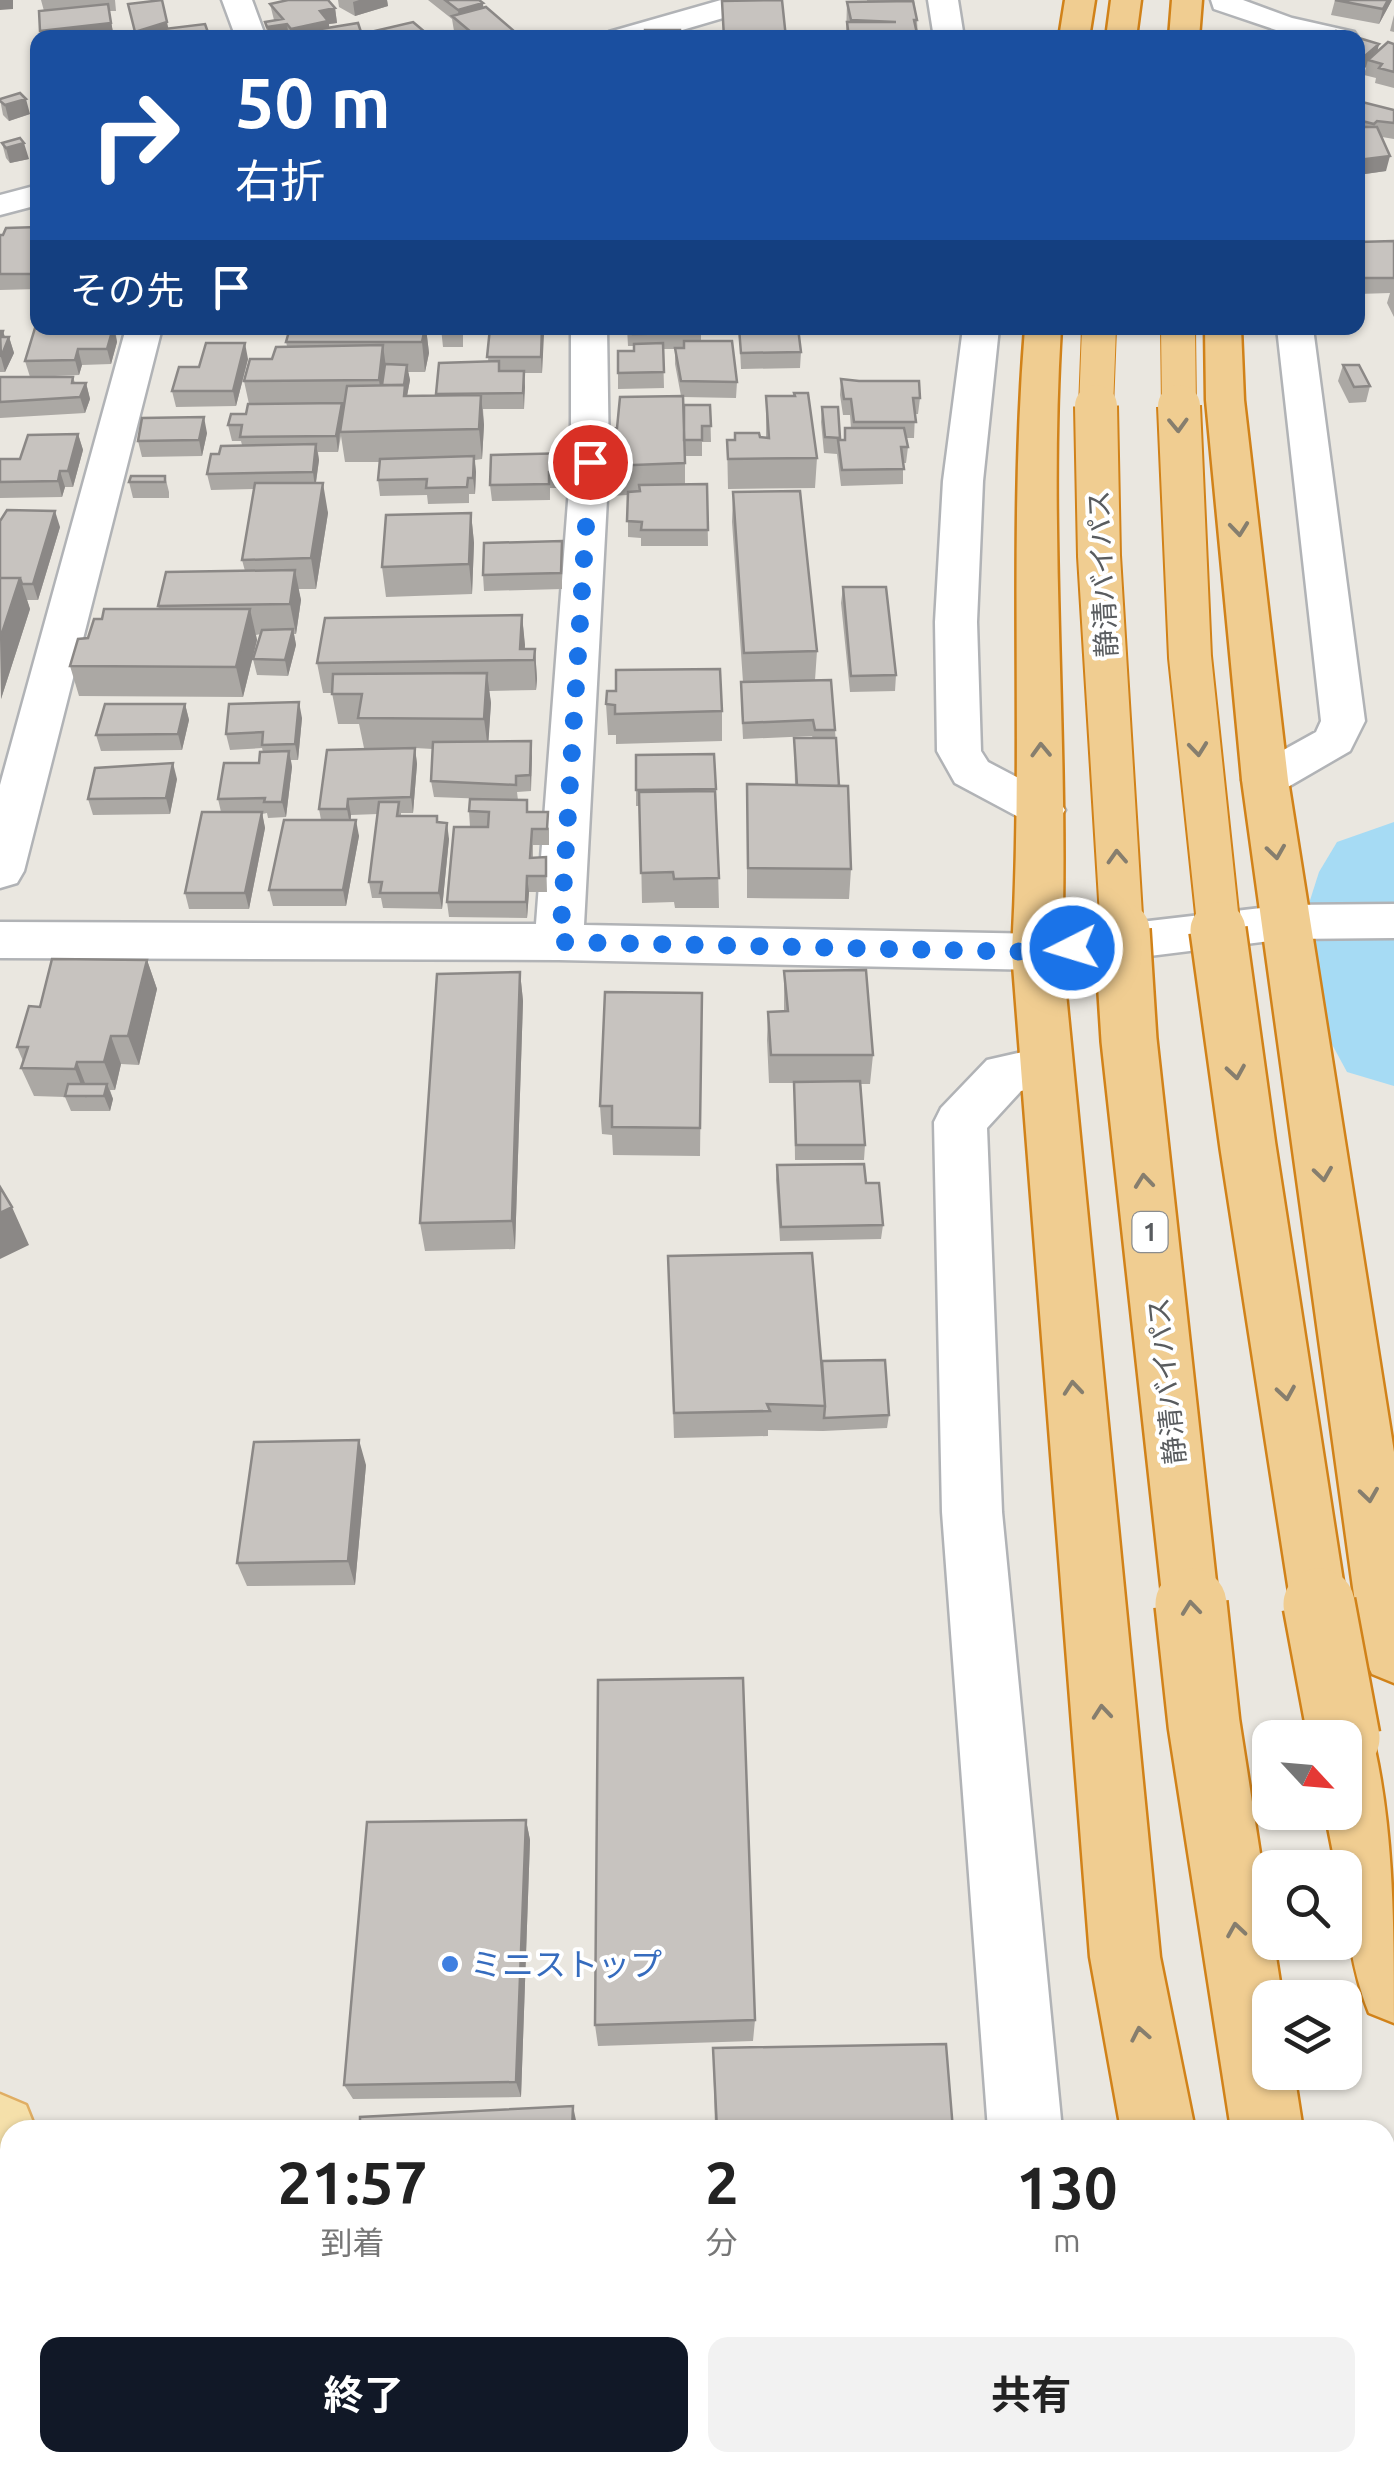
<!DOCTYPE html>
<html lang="ja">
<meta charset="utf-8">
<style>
body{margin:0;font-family:Ubuntu,"Noto Sans JP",sans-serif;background:#f2f2f2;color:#222;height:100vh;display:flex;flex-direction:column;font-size:38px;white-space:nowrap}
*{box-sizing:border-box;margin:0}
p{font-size:32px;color:#767676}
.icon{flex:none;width:55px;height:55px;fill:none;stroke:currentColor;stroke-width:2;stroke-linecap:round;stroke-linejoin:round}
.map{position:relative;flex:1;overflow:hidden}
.panel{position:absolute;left:0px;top:2120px;width:1395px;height:352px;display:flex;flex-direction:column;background:#fff;border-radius:30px 30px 0 0;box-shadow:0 2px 8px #0004}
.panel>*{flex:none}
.banner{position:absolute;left:30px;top:30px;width:1335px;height:305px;border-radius:20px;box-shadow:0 2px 8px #0004;background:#1a4fa0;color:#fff;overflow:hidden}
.needle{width:65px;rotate:116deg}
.tools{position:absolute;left:1252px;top:1720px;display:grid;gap:20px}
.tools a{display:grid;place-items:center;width:110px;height:110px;border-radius:20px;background:#fff;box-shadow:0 2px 8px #0004;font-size:50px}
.pin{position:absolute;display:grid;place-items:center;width:85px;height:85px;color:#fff;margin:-42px;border:5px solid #fff;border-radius:50%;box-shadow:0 2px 10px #0007}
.me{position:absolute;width:110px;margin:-55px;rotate:265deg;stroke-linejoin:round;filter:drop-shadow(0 0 8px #0008)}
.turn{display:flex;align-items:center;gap:35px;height:210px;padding:0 40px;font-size:45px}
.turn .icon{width:130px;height:130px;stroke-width:2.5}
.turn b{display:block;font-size:70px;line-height:85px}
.then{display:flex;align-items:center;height:95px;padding:0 40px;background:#0003;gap:20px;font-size:38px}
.eta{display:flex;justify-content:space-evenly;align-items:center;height:170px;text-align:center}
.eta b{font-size:60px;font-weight:700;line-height:70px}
.button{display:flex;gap:20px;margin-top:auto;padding:20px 40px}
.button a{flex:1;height:115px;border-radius:20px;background:#111827;color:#fff;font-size:40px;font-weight:700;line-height:115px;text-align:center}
.button a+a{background:#f2f2f2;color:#222}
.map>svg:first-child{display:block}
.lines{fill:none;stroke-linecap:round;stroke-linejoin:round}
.river{fill:#a6dbf4;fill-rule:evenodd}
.street-casing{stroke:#b1b3b6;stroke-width:5}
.primary-casing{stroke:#e0ae63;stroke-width:5}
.highway-casing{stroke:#d18219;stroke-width:5}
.street{fill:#fff;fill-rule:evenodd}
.primary{fill:#f5e0aa;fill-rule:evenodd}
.highway{fill:#f0cd91;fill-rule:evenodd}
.highway-bridge-far3-casing{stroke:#d18219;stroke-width:36;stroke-linecap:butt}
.highway-bridge-far2-casing{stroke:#d18219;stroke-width:46;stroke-linecap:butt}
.highway-bridge-far1-casing{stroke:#d18219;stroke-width:60;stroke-linecap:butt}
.highway-bridge-casing{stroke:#d18219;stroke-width:76;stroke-linecap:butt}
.highway-bridge-far3{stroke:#f0cd91;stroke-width:34}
.highway-bridge-far2{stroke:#f0cd91;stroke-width:42}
.highway-bridge-far1{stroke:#f0cd91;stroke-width:55}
.highway-bridge{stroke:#f0cd91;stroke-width:71}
.wall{fill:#aba8a4}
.shaded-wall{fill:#8b8886}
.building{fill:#c7c3bf;stroke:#8b8886;stroke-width:2.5}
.oneway{stroke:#867e6e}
.route{stroke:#1a73e8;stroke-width:18;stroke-dasharray:0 32.4}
.shop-dot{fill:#3f7fe0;stroke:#fff;stroke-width:4}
.labels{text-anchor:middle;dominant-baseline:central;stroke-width:8;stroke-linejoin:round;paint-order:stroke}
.shield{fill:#fff;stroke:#8b8d8f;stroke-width:2.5}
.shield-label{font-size:25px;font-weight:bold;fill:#595c5f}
.street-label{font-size:28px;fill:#595c5f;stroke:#fff}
.near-shop-label{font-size:32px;fill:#366cbe;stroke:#fff;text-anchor:start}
</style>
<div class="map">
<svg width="1394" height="2472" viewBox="0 0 1394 2472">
<rect width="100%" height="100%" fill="#eae7e0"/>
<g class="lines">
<path class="river" d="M1394,822V1086L1347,1072L1328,1037L1305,916L1319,872L1337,842Z"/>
<g class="street-casing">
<path id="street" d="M222,0H252L266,38H236Z
M721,0H769L764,6L655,38H605L609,32Z
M928,0H958L964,38H934Z
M1211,0H1243L1292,18L1354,32L1358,38H1300L1214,9Z
M38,185V205L0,215V195Z
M126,328H162L24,871L17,883L0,888V785Z
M571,328H607L609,462L584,925L1037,934L1286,905L1394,904V938L1286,939L1037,970L559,960L0,958V922L536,924L571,462Z
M963,328H999L983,481L977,622L981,751L988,762L1058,799L1065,810L1058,821L1042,826L1026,821L955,783L937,751L935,622L943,481Z
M1277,328H1313L1365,721L1350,751L1281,791L1265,795L1249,791L1242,780L1249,769L1316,732L1321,721Z
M1044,1047L1062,1053L1070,1067L1062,1081L1021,1091L987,1128L1002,1512L1062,2130H988L942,1512L934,1122L941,1108L987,1060Z
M1014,2462H1094L1095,2472H1015Z"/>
</g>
<g class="primary-casing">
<path id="primary" d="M0,2094L26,2105L36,2130H10V2193L0,2189Z
M96,2462H176L180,2472H100Z"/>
</g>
<g class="highway-casing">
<path id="highway" d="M1065,0H1095L1089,38H1059Z
M1111,0H1141L1136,38H1106Z
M1172,0H1202L1199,38H1169Z
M1025,328H1061C1048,536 1069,744 1062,952L1160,1957L1195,2130H1121L1090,1957L1012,952C1024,744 1008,536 1025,328Z
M1205,328H1241L1244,400L1288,780L1394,1452V1683L1372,1674L1362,1653L1242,780L1206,400Z
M1345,1711L1368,1721C1394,1814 1394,1924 1394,2023L1369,2013C1350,1966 1345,1917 1345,1868H1336L1325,1812H1345V1738H1315L1322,1721Z
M1183,2462H1263L1264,2472H1184Z
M1279,2462H1359L1360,2472H1280Z"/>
</g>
<use href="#street" class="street"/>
<use href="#primary" class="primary"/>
<use href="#highway" class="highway"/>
<g class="highway-bridge-far3-casing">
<path id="highway-bridge-far3" d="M1178,328L1179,408
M1096,408L1099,328"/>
</g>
<g class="highway-bridge-far2-casing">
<path id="highway-bridge-far2" d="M1096,406L1099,556L1122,932
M1179,406L1190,657L1219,932"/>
</g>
<g class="highway-bridge-far1-casing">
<path id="highway-bridge-far1" d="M1122,930L1129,1040L1191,1606
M1218,930L1248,1147L1319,1606"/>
</g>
<g class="highway-bridge-casing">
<path id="highway-bridge" d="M1191,1604L1204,1724L1267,2130
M1319,1604L1344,1738"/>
</g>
<use href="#highway-bridge-far3" class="highway-bridge-far3"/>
<use href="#highway-bridge-far2" class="highway-bridge-far2"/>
<use href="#highway-bridge-far1" class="highway-bridge-far1"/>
<use href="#highway-bridge" class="highway-bridge"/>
</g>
<path class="wall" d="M41,0H115L116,11H109L114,38H41L40,31L44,11Z
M338,0H387L388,6L355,16L339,7Z
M428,0H479L483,8L514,38H462L454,31L452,19Z
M867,0H914L917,20L918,38L846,37L847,2H867Z
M1335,0H1392L1379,24L1331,15Z
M270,4L335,8L337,23L329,24V27L363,38H268L265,22L274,20Z
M1394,15V32L1390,31Z
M1358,38L1379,44L1377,51L1394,44V88L1375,83L1376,78L1364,75L1366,67L1358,74Z
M0,99L30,114L9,121L3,115Z
M1358,101L1394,110V139L1382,137L1386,171L1358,175Z
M2,143L29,159L10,163L6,158Z
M38,227V289L0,290V235Z
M1394,241V317L1387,303L1390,293L1358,294V242Z
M38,306V328H118L116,335L117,342L111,364L82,365L79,375L30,377L25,361L35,328L33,320Z
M159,328H267L266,330H159Z
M290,328H426L429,353L425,372H408L410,380L407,396H436L439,363L488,362L490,328H543L542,373H524V409H483L484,425L482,459L475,460L476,472L475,494H469V503L428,504L427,495L380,496L378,480L380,462H345L341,436L338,452H318L319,460L316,483L328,513L316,589H298L301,600L296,634H294L296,645L288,676L257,675L253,659L261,634L256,635L257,640L243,697L79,696L70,666L88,638L159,609L158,606L245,571L242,560L254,489L211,490L207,474L219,454L242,445L241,441H232L228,425L246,414L249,404L244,381L287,346L286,342Z
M441,328H463V347H443Z
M627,328H701V341L737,382L736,398L683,397L684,430L710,405L711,442H702V456H685V484H707L708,546H641V538L628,537V495L609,496L608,466L617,428L681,396L675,364V349H663L664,388L618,389V351H634L633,346H628Z
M739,328L801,352L800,368L741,369Z
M0,331L5,337H9L14,353L5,372H0Z
M248,359L236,406L176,407L172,391L199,367Z
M1343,365L1370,386L1366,402L1349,403L1338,381Z
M0,377H73L75,383H86L90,399L85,413L0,418Z
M841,379L920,398L918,414H915L914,438H906L908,447L906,463H903V484L841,486L837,454L824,453L821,422L822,407H838L840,440H844L845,428H851L850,415H843L840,395Z
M794,393L817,458L815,488L728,489L727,440L766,438V396H794Z
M207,433L202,456L142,457L138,441Z
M78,434L83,450L73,487H65L62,497L0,498V459H20Z
M574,453L575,488H550V500L492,501L490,485Z
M165,476L169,492V498H133L129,482Z
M733,492L817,651L815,680L835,730L839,786L851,869L849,899L747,898V784L795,785L794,738H813L812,736L743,739L741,698V682H743L732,522Z
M471,513L474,543L472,594L386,597L382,567Z
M0,521L60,527L38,600H27L30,609L1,699Z
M562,541V589L484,591L483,575Z
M843,587L896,675L895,691L850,692L841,603Z
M522,615L525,649H535L537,679L536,690L489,691L491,703L488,742L531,741V791L517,792L518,800H527L528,812L549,828V845H533V858L546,857L547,892H529L527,918L449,917L447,902L470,827L469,811L488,799L434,797L431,781L433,749L415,748L417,764L413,813H401V816L438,822L449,839L442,909L383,908L381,898H372L369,882L378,814L351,815V820L359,836L346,906H273L269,890L321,820L319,809L364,748L359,724H338L332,693H323L317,663Z
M185,704L189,720L182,750L101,751L96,735Z
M606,704L722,711V741L616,744V735H608Z
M302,718L298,760H291L292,767L286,817L268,818L267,813L262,814L265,828L249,909H189L185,893L221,812L218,799L259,763L263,752L262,748L230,750L226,734Z
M177,779L170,814L93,815L88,799Z
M716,789L719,908H675L674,902L642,903L640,806H636V790Z
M147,960L157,989L139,1065L121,1064L115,1090H110L113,1099L110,1111H71L65,1097L34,1096L21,1068L23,1061L17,1047L40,1007Z
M784,971L873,1055L870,1084H861L865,1145L864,1160H795L794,1083H769L767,1040L768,1012L784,1011Z
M520,972L523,1001L515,1249L425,1251L420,1223Z
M702,993L700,1156L613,1155L612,1135L602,1134L600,1106Z
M777,1165L866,1183L883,1225L881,1239L780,1241L776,1180Z
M668,1256L822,1361L889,1415L887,1428L823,1431L768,1430V1436L674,1438Z
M366,1465L355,1585L247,1586L237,1563Z
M526,1820L530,1840L521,2097L353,2099L344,2085Z
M755,2020L753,2041L598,2046L595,2025Z
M713,2048L953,2130H715Z"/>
<path class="shaded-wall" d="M0,0H13V9L0,10Z
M359,0H387L388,6L355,16L353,2Z
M1388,0H1392L1379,24L1383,9Z
M483,3L484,18L459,22L458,10Z
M108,4L114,38H41L40,31Z
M335,8L337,23L329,24L330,36L321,29L323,37L292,38L291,29L320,11Z
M167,22L170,36L156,30L158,38H136L135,32Z
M287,24L289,38H269L267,27Z
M514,31V38H486Z
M1379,44L1376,58L1368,60L1366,67L1358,74L1359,61Z
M26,99L30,114L9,121L5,105Z
M24,143L29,159L10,163L6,148Z
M1390,156L1386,171L1358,175V160Z
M114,328L117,342L111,364L107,349Z
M425,328H426L429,353L425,372L422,342Z
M542,328L544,335L542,373L541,357Z
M3,331L7,343L9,337L14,353L5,372L1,357V337Z
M245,343L248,359L236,406L233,391Z
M383,345L387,375L383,410L379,380Z
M78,349L82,365L79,375L75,360Z
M407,365L410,380L407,396L408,426L403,388Z
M524,371L525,387L524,409L523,393Z
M86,383L90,399L85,413L80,397Z
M481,395L484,425L482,459L479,429Z
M342,403L344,419L340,432L338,452L336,436Z
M204,417L207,433L202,456L199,440Z
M78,434L83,450L73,487L68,471Z
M316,444L319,460L315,488L313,472Z
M474,456L476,472L475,494L473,478Z
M60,471L65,487L62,497L58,481Z
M323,483L328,513L316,589L311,558Z
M55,511L60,527L38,600L33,584Z
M471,513L474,543L472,594L469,564Z
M295,570L301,600L296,634L290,604Z
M20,578L30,609L1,699L0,639Z
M250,609L257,640L243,697L236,667Z
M522,615L525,645L524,660L520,649Z
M293,629L296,645L288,676L285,660Z
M535,649L537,679L536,690L534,660Z
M487,673L491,703L488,749L484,719Z
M299,702L302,718L298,760L295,744Z
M185,704L189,720L182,750L178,734Z
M531,741L532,757L531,791L530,775Z
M415,748L417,764L413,813L411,797Z
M289,751L292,767L286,817L282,802Z
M173,763L177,779L170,814L166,798Z
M348,799L351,815L350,825L347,809Z
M262,812L265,828L249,909L245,893Z
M356,820L359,836L346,906L343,890Z
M447,823L449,839L442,909L439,893Z
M527,876L529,892L527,918L526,902Z
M147,960L157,989L139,1065L128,1036Z
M520,972L523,1001L515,1249L512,1221Z
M111,1036L121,1064L115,1090L104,1062Z
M77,1062L88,1091L86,1098L75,1069Z
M107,1084L113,1099L110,1111L104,1096Z
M12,1207L29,1245L0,1259V1213Z
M359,1440L366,1465L355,1585L348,1561Z
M526,1820L530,1840L521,2097L516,2082Z
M573,2106L577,2125V2130H572Z
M563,2462H568V2472H563Z"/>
<path class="building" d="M162,0L167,22L135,32L128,4Z
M288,0H328L335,8L320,11L328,21L291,29L287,24L267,27L265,22L283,19L270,4Z
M445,0H479L483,3L458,10Z
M782,0L786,38H724L722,1Z
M1335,0H1388L1383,9Z
M913,1L917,20H914L918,38H849L847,22H896L851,20L847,2Z
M108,4L111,23L40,31L39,11Z
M486,7L514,31L486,38H478L452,16Z
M413,22L432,38H383L375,31Z
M358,23L363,38H325L321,29Z
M205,24L210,38H159L156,30Z
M84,30L99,38H65Z
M645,30H680V38H645Z
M1336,31L1379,44L1359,61H1358V38H1328Z
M310,32L312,38H268V37Z
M1388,42L1394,44V72L1379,68L1382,64L1368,60Z
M20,93L26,99L5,105L0,101V99Z
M1358,101L1394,110V123L1377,121L1374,124L1358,120Z
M1358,127H1377L1390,156L1358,160Z
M20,138L24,143L6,148L2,143Z
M38,227V241L36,247H38V268L36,274H0V235H3L6,228Z
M1394,241V278H1358V256H1362L1358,247V242Z
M38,306V320H33Z
M35,328H113L107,349H78L75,360L25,361Z
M290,328H425L422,342H286Z
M441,328H462L461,331H441Z
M490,328H542L541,357H487Z
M628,328H701V333L633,334V330H628Z
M739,328H798L801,352L741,353Z
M0,331H3L1,337H9L1,357Z
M684,341H732L737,382L681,381L675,348H684Z
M206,343H245L233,391H172L179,367H199Z
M663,343L664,372L618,373V351H634V344Z
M383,345L379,380L244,381L250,359H272L276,347Z
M499,361V371H524L523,393L436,394L439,363Z
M385,364L407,365L404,385H382Z
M1343,365H1359L1370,386L1354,387Z
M0,377H73L72,383H86L80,397L0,402Z
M841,379L859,381H919L920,398H913L916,422H854L851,399H844Z
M405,385L404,396L481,395L479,429L340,432L347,386Z
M794,393H808L817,458L728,459L727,440H735V433H759L760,437L769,438L766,396H795Z
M683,396L685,463L608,466V429L617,428L620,397Z
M342,403L336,436L240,437L242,425H228L231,414H246L248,404Z
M684,405H710L711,426H702V440H684Z
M822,407H838L840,438L825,437Z
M204,417L199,440L138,441L142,418Z
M845,428H904L908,447H901L904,469L842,470L838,440H845Z
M78,434L68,471H60L58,481L0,482V459H20L28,435Z
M316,444L313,472L207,474L211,454H219L221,446Z
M574,453V472H549V484L490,485L491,455Z
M474,456L473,478H468L467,487L426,488L427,479L378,480L380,459Z
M131,476H165V482H129Z
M255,483H323L311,558L242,560Z
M707,484L708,530H641L642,522L627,521L628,492L640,491L639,485Z
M800,491L817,651L744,653L733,492Z
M7,510L55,511L33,584H22L20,578H0V521Z
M471,513L469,564L382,567L386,515Z
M562,541L561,573L483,575L484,543Z
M295,570L290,604L158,606L166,572Z
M0,578H20L0,639Z
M843,587H886L896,675L851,676Z
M104,609H250L236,667L70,666L78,639L88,638L94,619H102Z
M522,615L520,649H535L534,660L317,663L325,618Z
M293,629L285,660L253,659L262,630Z
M720,669L722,711L615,714V705L606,704L607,691H616V670Z
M487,673L484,719L358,718L362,694H332L333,674Z
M831,680L835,730H815L813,720L743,723L741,682Z
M299,702L295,744L262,745L263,732L226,734L229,704Z
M105,704H185L178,734L96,735Z
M794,738H836L839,786L797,785Z
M531,741L530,775L516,776V785L431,781L433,742Z
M415,748L411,797L348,799L347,809H319L327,750Z
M289,751L282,802H264L265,798L218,799L224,763H259L260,752Z
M714,754L716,789L636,790V755Z
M173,763L166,798L88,799L95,768Z
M747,784L848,786L851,869L748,868Z
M715,791L719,878L674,879L673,872L641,873L639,792Z
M470,799L527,800V812H548L547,829H532L530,858L546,857V876H527L526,902H447L454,827H488L489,812L469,811Z
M379,802H399L397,816H437V822L447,823L439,893H380L382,882H369Z
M202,812H262L245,893H185Z
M284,820H356L343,890H269Z
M52,959L147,960L128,1036H111L104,1062H77L75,1069L21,1068L28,1047H17L29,1006L40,1007Z
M866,970L873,1055H771L768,1012L788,1011L784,971Z
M520,972L512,1221L420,1223L437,974Z
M605,992L702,993L700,1128L612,1127V1106H600Z
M860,1081L865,1145H796L794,1082Z
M68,1084H107L104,1096H65Z
M864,1164L866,1183H879L883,1225L781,1227L777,1165Z
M0,1187L12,1207L0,1213Z
M812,1253L825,1406L767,1404L770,1411L674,1413L668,1256Z
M885,1360L889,1415L824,1418L825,1406L822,1361Z
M359,1440L348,1561L237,1563L254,1442Z
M743,1678L755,2020L595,2025L598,1680Z
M526,1820L516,2082L344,2085L367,1822Z
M946,2044L953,2130H717L713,2048Z
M573,2106L572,2130H360V2117Z
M387,2462H563V2472H392Z
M618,2462H723V2472H618Z
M723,2462H979L980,2472H723Z"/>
<defs><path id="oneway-chevron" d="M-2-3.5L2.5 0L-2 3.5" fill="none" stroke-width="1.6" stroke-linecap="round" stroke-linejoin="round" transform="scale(2.5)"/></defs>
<g class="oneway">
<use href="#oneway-chevron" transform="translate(1178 425) rotate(88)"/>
<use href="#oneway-chevron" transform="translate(1239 529) rotate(84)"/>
<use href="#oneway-chevron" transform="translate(1198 749) rotate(84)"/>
<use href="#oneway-chevron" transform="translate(1041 750) rotate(-92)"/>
<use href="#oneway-chevron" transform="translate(1276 852) rotate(82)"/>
<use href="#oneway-chevron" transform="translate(1117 857) rotate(-93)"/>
<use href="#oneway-chevron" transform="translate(1236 1072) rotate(81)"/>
<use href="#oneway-chevron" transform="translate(1323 1174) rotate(82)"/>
<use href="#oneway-chevron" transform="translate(1144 1181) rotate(-96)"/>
<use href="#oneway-chevron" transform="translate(1073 1388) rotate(-95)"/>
<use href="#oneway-chevron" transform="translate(1286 1393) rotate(81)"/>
<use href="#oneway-chevron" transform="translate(1369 1495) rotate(82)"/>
<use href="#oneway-chevron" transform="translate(1191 1608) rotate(-96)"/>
<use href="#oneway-chevron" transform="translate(1102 1712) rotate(-95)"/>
<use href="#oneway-chevron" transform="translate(1236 1930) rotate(-99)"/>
<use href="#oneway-chevron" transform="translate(1140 2034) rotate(-101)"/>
</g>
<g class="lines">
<path class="route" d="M590,462L560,942L1037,952L1072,948"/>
</g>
<circle class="shop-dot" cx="450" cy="1964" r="10"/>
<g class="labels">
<rect class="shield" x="1132.5" y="1212" width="35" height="40" rx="8"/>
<g class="shield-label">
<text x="1150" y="1232">1</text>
</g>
<g class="street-label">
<text transform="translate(1102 574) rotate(-93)">静清バイパス</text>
<text transform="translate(1166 1381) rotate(-96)">静清バイパス</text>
</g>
<g class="near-shop-label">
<text x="470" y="1964">ミニストップ</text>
</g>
</g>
</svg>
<div class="tools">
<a><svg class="needle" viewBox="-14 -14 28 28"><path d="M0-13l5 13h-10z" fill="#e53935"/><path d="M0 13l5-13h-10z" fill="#767676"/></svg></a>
<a><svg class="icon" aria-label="search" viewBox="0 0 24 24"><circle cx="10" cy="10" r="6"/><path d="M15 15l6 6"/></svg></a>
<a><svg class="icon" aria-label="layers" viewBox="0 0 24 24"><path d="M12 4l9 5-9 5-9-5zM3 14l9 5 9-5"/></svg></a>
</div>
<div class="pin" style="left:590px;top:462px;background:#d93025"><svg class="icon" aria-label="arrive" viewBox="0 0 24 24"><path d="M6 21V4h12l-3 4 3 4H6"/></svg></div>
<svg class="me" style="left:1072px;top:948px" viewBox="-20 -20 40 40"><circle r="17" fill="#1a73e8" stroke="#fff" stroke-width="3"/><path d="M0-11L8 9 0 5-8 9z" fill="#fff"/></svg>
<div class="banner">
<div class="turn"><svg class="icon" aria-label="right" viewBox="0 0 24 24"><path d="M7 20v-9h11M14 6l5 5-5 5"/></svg><div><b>50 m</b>右折</div></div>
<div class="then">その先<svg class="icon" aria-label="arrive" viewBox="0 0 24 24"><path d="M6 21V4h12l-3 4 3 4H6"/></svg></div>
</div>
<section class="panel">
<div class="eta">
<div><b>21:57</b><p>到着</p></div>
<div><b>2</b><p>分</p></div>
<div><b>130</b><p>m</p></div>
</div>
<div class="button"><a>終了</a><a>共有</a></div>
</section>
</div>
